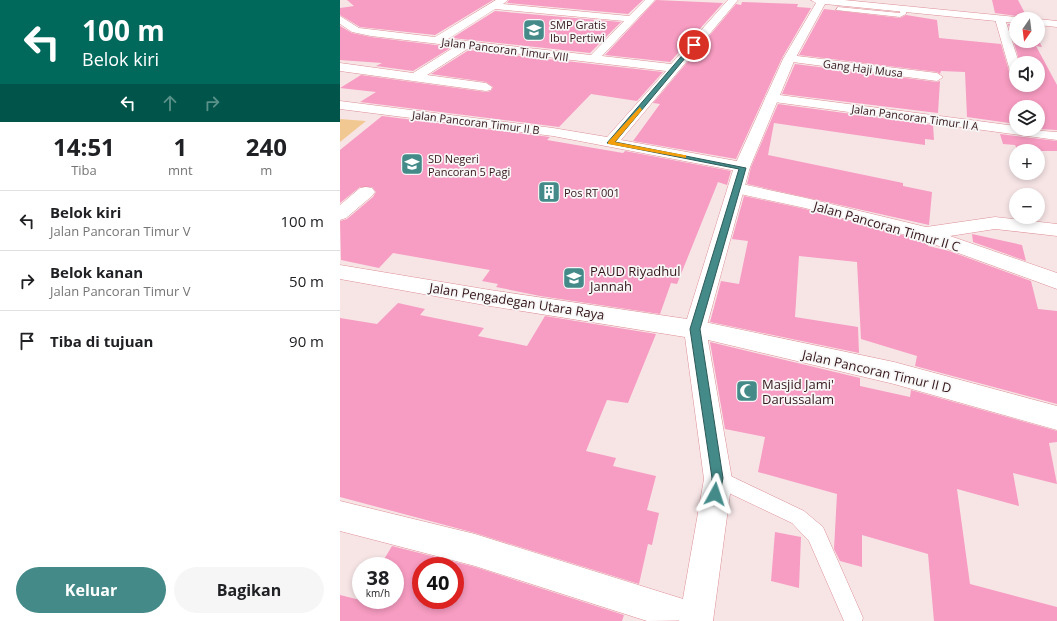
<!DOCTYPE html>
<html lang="id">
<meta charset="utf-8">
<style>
body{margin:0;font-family:"Open Sans",sans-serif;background:#f6f6f6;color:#202124;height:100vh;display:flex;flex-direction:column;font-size:15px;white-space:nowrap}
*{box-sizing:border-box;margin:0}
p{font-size:13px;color:#757577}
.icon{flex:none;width:22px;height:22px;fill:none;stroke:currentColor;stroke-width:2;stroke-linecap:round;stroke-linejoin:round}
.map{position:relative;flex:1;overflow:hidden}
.details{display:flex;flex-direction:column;background:#fff;width:340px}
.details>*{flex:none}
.top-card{background:#00695c;color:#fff;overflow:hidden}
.needle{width:26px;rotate:194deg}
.controls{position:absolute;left:669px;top:12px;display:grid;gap:8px}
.controls a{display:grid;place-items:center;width:36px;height:36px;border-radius:50%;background:#fff;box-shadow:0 2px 6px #0003;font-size:20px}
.speed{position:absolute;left:12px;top:557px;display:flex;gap:8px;font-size:20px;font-weight:700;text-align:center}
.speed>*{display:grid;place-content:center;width:52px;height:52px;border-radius:50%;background:#fff;box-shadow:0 2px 6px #0003;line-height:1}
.speed small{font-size:10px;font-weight:400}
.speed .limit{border:6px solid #d22;background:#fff;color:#111}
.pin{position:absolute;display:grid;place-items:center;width:34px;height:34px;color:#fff;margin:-17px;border:2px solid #fff;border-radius:50%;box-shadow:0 1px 4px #0007}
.me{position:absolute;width:44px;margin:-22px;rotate:5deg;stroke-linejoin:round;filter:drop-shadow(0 0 3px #0008)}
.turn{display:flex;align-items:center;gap:14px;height:84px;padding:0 16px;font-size:18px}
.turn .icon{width:52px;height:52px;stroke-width:2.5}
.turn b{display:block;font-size:28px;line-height:34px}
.lanes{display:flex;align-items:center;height:38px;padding:0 16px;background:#0003;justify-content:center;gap:20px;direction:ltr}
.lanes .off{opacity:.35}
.eta{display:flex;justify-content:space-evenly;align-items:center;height:68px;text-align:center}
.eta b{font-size:24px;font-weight:700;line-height:28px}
.cta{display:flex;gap:8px;margin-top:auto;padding:8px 16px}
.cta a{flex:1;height:46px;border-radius:24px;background:#438a89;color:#fff;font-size:16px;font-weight:700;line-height:46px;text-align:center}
.cta a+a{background:#f6f6f6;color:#202124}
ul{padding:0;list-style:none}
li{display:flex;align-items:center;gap:12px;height:60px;padding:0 16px;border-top:1px solid #e0e0e0}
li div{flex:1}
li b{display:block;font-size:15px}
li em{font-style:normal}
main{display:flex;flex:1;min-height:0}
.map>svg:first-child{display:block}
.green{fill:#f2c892}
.building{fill:#f79cc2;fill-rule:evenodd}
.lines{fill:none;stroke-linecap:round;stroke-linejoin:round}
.service-casing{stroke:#df8e96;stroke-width:1}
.minor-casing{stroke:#df8e96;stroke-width:1}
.tertiary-casing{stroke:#df8e96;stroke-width:1}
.service{fill:#fff;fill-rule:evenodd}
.minor{fill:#fff;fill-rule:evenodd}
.tertiary{fill:#fff;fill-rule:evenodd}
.route{fill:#438a89;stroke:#2c5a59}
.slow{fill:#f59e0b}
.labels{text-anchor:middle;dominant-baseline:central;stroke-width:3.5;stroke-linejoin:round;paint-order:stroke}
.far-poi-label{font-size:11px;fill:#35161a;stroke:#f7f7f7;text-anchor:start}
.far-street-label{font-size:11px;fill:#35161a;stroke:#f7f7f7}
.street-label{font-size:13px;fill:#35161a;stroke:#f7f7f7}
.poi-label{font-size:13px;fill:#35161a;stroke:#f7f7f7;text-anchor:start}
</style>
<main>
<section class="details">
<div class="top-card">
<div class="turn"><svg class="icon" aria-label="left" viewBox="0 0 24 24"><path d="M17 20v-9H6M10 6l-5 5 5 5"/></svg><div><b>100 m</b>Belok kiri</div></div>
<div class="lanes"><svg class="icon" aria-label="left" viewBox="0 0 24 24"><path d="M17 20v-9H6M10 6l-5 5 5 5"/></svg><svg class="icon off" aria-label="ahead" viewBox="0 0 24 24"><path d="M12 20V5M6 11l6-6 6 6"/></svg><svg class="icon off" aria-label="right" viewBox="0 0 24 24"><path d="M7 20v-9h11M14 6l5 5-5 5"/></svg></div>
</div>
<div class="eta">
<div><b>14:51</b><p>Tiba</p></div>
<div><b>1</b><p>mnt</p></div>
<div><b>240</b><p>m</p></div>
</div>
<ul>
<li><svg class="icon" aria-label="left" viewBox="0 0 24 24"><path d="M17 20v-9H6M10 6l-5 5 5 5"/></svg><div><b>Belok kiri</b><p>Jalan Pancoran Timur V</p></div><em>100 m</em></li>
<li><svg class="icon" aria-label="right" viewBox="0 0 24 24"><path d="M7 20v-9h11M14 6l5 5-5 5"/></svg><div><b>Belok kanan</b><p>Jalan Pancoran Timur V</p></div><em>50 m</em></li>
<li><svg class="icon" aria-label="arrive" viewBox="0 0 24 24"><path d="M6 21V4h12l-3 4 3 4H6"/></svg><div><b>Tiba di tujuan</b></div><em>90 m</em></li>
</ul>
<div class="cta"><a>Keluar</a><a>Bagikan</a></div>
</section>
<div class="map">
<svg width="717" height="621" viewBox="0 0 717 621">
<rect width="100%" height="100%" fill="#f7e5e6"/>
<path class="green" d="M0,119L26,121L0,142Z"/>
<path class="building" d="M7,0H153L95,35L20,27L0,15V8L14,6Z
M169,0H303L288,14L167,3Z
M316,0L383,3L330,62L265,55Z
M652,0H678L688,19H681L676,16L655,13Z
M402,2L458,4L457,7L471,8L442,58L396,159L293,141L320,104L313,103L396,4L401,5Z
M484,9L560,18L566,15L597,20L599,38L661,44L669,71L676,76V85H698V63H680L668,24H676V41H698V39L702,47L696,46L717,85V130L697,129H698V107H676V124L627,117L625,72L601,71L600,74L597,72L459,55Z
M155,11L281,22L250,53L112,38Z
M0,26L12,33L31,37L112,47L73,71L36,66L42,63L0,60Z
M129,50L323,72L297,101L251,94L219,127L20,102L36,92L0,88L21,75L146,92L151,91L153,87L146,82L91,74Z
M455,64L597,82L600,81L598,113L442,94Z
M438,104L593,125L594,140L585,139V145L434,123L428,155L563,183V186L592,192L589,225L407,184L411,167Z
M42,116L210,137L207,140L283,153L285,151L391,171L387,185L378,182L337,284L331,283L320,314L200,296L156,287L158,284L142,281L150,270L53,253L39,268L1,260L0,221L7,219L33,197L36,192L32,187H20L0,203V150Z
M660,134L717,141V151H678L675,145L663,144Z
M404,196L465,209L577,239L588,244V246L609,251L691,281L698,309L717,311V404L575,366L577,356L521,339L517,262L459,256L455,317L518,327L519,353L370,322L381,281L399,284L408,241L392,239Z
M632,234L682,245L686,261L633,242Z
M58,303L85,309L80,315L144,328L138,336L187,346L205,316L316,334L288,403L267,400L246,451L276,458L273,466L316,476L307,510L319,513L312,545L308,544L299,584L135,533L0,497V318L37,324Z
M370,342L520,378V386L570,397L571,390L717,431V442L709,443L717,484L673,473L679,506L617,489L630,584L717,607V621H594L588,554L522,535V567L500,561L494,549L497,494L418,472L425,437L385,429Z
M435,532L461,537L459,588L431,581Z
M52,546L135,567L284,615L282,621H0V595L20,600L21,598V600H55V566H40ZM81,566H115V600H81Z"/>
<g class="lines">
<g class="service-casing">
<path id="service" d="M498,7L560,13V9L563,7L566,9V14L560,17L496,10Z
M378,470L464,511L483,527L520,611L523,618L522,621H504L469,541L452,523L372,485L369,479L372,473Z"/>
</g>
<g class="minor-casing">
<path id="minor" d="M156,0H168L163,4L289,16L305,0H315L262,56L331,64L388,0H398L281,140L402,162L408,164L410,167L408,170L402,172L213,136L0,109V101L213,128L267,137L326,71L129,48L87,75L146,83L152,87L151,90L146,91L0,71V63L73,73L116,46L31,36L12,32L0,24V16L19,28L95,37ZM155,9L284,21L251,55L108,39Z
M660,16L665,19L679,63H676V75L670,71L655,19Z
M449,55L597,73L603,77L597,81L445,61L443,59Z
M432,94L676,126V129L717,132V140L427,101L425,98L427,95Z
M397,183L466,198L586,227L655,217L717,224V236L655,229L610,236L717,273V289L577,238L465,208L391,192L389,188L391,184Z
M26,187L32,188L35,192L32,196L6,218L0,220V205L20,188Z
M355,320L554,362L717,406V430L554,384L347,335L344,329L347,323Z
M0,501L135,534L356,603L368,608L373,620L307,621L135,566L0,531Z"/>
</g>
<g class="tertiary-casing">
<path id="tertiary" d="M471,0H504L676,17L680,19H676V23L485,4L455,59L410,167L366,329L392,479L373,621H339L364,479L345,337L150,306L0,279V265L150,290L347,319L394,167L443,59L476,3Z
M698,19L717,21V27L698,25Z"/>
</g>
<use href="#service" class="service"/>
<use href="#minor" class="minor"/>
<use href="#tertiary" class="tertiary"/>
</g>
<path class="route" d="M352,44L356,45L275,142L406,168L360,329L383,478L379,499L375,500L371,499L369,494L372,478L350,329L399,169L267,143Z"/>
<path class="slow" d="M300,107L302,110L275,142L344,155H346V158L268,144V142Z"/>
<defs>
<g id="school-square" transform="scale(1.15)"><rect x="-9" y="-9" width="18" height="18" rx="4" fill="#438a89" stroke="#f7f7f7"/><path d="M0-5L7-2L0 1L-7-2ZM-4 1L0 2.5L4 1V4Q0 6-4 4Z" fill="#fff"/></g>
<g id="building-square" transform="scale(1.15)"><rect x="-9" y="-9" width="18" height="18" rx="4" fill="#438a89" stroke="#f7f7f7"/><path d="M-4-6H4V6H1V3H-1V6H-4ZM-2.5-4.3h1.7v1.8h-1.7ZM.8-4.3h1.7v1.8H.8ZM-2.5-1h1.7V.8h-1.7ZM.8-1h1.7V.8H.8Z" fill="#fff"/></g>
<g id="mosque-square" transform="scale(1.15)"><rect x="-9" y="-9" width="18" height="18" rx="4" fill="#438a89" stroke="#f7f7f7"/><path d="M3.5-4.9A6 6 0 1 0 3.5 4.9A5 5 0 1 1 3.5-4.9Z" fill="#fff"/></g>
</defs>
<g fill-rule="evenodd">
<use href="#school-square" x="194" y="30"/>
<use href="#school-square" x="72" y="164"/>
<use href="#building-square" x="209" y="192"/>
<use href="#school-square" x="234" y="278"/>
<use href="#mosque-square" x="407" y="391"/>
</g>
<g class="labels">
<g class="far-poi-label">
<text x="210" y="24">SMP Gratis<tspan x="210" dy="13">Ibu Pertiwi</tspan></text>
<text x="88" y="158">SD Negeri<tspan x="88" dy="13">Pancoran 5 Pagi</tspan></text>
<text x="224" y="192">Pos RT 001</text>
</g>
<g class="far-street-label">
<text transform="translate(165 49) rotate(7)">Jalan Pancoran Timur VIII</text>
<text transform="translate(523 68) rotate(7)">Gang Haji Musa</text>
<text transform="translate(575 117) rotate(8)">Jalan Pancoran Timur II A</text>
<text transform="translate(136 122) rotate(7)">Jalan Pancoran Timur II B</text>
</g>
<g class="street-label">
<text transform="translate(547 226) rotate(16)">Jalan Pancoran Timur II C</text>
<text transform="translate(177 301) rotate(9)">Jalan Pengadegan Utara Raya</text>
<text transform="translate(537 371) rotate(13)">Jalan Pancoran Timur II D</text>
</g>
<g class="poi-label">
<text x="250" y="271">PAUD Riyadhul<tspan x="250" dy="15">Jannah</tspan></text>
<text x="422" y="384">Masjid Jami'<tspan x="422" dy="15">Darussalam</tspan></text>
</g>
</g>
</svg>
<div class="controls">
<a><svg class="needle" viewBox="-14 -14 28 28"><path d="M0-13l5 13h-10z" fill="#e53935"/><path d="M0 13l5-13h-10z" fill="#757577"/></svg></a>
<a><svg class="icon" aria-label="sound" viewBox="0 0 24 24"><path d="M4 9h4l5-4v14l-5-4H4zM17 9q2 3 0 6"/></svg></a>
<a><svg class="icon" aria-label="layers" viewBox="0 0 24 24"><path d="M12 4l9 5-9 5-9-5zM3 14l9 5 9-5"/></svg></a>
<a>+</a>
<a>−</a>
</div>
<div class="speed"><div>38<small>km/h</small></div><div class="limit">40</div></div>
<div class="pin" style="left:354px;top:45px;background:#d93025"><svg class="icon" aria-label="arrive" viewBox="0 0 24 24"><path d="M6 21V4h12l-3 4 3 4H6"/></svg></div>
<svg class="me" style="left:375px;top:494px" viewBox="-20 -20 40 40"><path d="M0-17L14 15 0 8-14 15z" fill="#438a89" stroke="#fff" stroke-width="4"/></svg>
</div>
</main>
